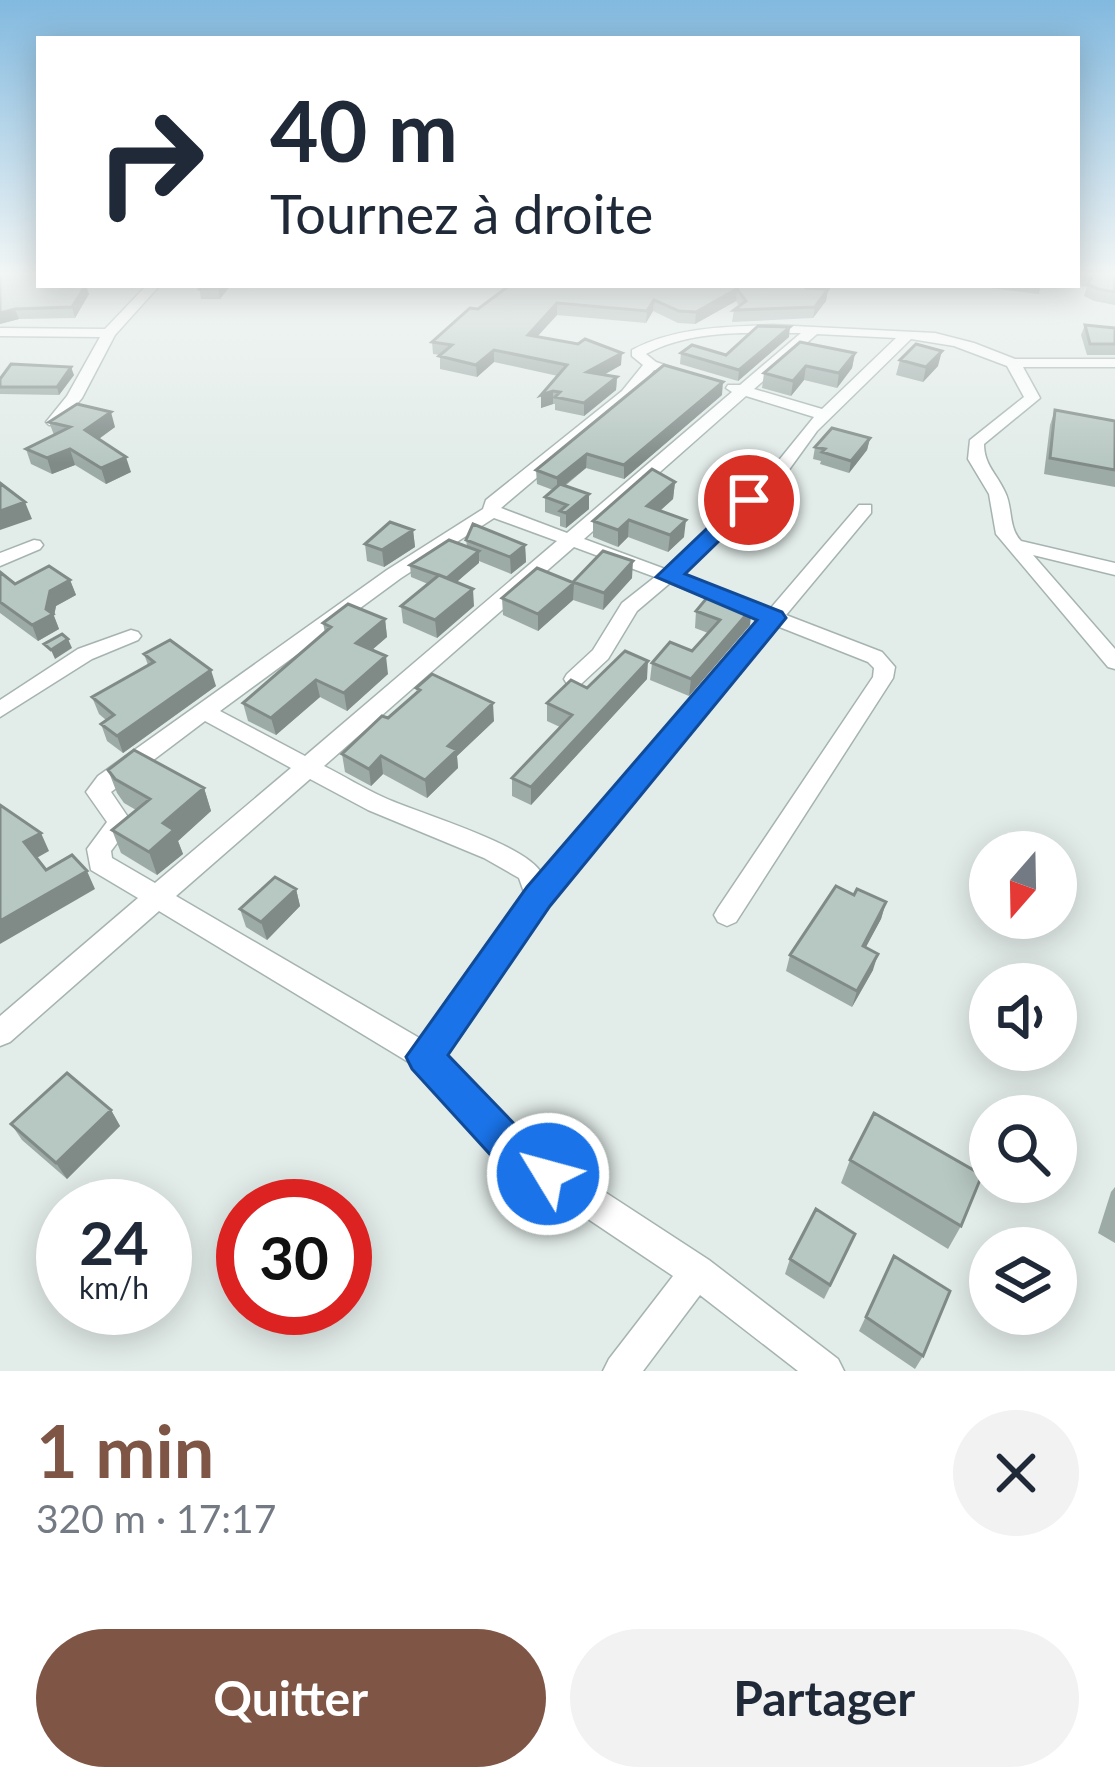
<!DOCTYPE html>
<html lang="fr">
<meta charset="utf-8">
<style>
body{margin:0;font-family:Lato,sans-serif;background:#f2f2f3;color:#1f2937;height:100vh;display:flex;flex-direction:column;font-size:45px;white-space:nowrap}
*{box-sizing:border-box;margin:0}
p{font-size:39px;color:#747a83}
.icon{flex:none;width:66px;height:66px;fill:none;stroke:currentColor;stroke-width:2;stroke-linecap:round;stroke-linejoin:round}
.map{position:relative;height:1371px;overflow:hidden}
.drawer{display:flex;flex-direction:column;background:#fff;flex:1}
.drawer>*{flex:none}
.banner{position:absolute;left:36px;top:36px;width:1044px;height:252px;border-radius:0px;box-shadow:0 6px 30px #0003;background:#fff;color:#1f2937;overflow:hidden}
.needle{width:78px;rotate:200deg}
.buttons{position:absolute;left:969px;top:831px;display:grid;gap:24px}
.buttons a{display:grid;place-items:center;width:108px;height:108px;border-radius:50%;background:#fff;box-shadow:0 6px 30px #0003;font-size:60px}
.speed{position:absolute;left:36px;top:1179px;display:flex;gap:24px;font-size:60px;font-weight:700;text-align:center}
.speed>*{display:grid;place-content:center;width:156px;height:156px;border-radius:50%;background:#fff;box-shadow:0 6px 30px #0003;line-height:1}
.speed small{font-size:30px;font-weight:400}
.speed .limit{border:18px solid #d22;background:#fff;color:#111}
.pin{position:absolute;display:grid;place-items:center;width:102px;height:102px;color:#fff;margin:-51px;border:6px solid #fff;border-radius:50%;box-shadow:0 3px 12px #0007}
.me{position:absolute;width:132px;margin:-66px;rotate:307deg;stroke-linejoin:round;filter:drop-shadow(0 0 9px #0008)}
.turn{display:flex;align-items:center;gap:42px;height:252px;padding:0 36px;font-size:54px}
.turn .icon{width:156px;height:156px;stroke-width:2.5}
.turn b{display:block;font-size:84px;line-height:102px}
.round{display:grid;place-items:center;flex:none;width:126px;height:126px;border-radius:63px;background:#f2f2f3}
.summary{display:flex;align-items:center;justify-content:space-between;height:204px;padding:0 36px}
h1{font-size:72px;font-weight:700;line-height:90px;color:#7f5646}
.cta{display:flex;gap:24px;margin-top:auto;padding:24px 36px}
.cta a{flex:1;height:138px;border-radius:72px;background:#7f5646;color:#fff;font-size:48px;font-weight:700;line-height:138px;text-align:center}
.cta a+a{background:#f2f2f3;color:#1f2937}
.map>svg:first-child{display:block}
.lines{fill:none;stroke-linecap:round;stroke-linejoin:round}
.minor-casing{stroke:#a5b4b1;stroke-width:3}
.minor{fill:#fff;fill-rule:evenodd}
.wall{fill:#9daba7}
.shaded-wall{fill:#808b88}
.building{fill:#b7c7c2;stroke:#808b88;stroke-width:3}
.route{fill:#1a73e8;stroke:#114b97;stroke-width:3}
</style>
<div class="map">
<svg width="1115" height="1371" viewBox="0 0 1115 1371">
<rect width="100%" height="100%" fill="#e2ece9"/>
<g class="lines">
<g class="minor-casing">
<path id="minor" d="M147,285H160L115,335L82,398L59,425H49L46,422L67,396L100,337L0,336V328L105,329Z
M773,325L935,333L974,343L1015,359H1115V367H1023L1040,398L984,444C984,465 997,474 1005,492C1013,508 1008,527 1021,541L1115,563V575L1033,555L1115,649V669L1108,667L996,534L989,494L968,459L970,440L1024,397L1007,366L954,346L911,339L817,431L783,478L681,574L770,609L859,505H871V513L786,615L882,652L895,667L893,678L736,922L727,926L718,922L714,915L718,908L873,677L874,668L868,662L777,626L547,903L443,1055L522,1138L709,1260L838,1359L844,1371H798L700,1295L643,1371H603L609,1359L673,1276L500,1160L415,1066L159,911L10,1042L0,1046V1016L138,898L91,870L87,849L107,822L86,792L98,776L387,570L483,509L486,500L622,391L643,365L632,356V350C675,327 725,327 773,325ZM801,333L740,385H728L726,388L732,392L567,533L501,508L632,397L654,370L686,379L693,375L656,362L646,354C691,329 751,333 801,333ZM817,334L896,338L822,409L754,389ZM746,396L814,417L771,470L665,569L584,539ZM494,518L557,541L305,756L220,711L401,578ZM574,547L655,577L622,603L593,650L567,674L564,679L567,684H581L608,659L637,611L670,583L761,619L542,874C527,844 417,813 383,797C363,788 344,776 324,766ZM205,721L291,768L155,883L112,858L111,851L132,823L111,792ZM310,779L368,810L484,858L519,878L525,895L421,1039L176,896Z
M34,540L40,541L43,545L40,549L0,566V553Z
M131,630L138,632L141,636L138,640L92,659L0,717V700L78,649Z"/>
</g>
<use href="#minor" class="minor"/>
</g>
<path class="wall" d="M1077,271H1115V305L1094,301L1084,296L1087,287L1077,285Z
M39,285L89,294L75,318L19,319L0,324Z
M199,285H231L220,299H201Z
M510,285L806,288L828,289L826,301L813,318L732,322L734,310L739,306L736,301L695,324L678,323L653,311L646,323L557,315L537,336L621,365L604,375L617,377L616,390L584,416L555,410V404H553L541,408V395L558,376L494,362L477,377L440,369V355L433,354L432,342Z
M966,285H1041L1039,294Z
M1085,325L1115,328V355H1087L1081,335Z
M789,337L738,381L680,364L681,353L726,355Z
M855,353L852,368L837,388L804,380L791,396L762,388L764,373Z
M900,360L938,366L923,382L896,375Z
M74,375L59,395L0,394V379Z
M722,395L624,479L586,468L565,486L589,509L566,528L560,526V517L545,512V497L553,490L537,484L536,470Z
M1055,410L1115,421V487L1044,474L1050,425Z
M49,422L115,427L99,439L131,472L106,484L75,465L52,474L31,464L26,449L54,435Z
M870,438L867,450L849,473L820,464L821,461L813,459L815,447Z
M675,482L673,499L660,511L684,537L668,552L628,537L618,547L593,537V521Z
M413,530L415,547L384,567L367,561L365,544Z
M466,540L525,545L526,562L511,574L479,561L457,582L474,606L437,638L403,623L401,606L428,584L411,577L410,565L467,546Z
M0,572L15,584L70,580L76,595L56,606L54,616L59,629L38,641L0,613Z
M632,578L603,610L573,600L538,631L503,615L502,598L573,583Z
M696,611L750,625L689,696L650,680L652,663L692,651L708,633L695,628Z
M385,619L387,637L372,650L388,674L347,711L320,697L276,735L248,721L243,703L325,633L323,623Z
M144,654L216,686L123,753L107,741L101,724L106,720L99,714L92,697L148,665Z
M647,679L531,805L512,796V778L560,727L547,721V703L587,688Z
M416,688L494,721L457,756L458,768L427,798L383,774L371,786L345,772L342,754L417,693Z
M108,770L204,788L211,811L178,841L183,854L157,875L121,853L112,830L136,810L124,803L117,793Z
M296,889L300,906L267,940L246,927L240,909Z
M854,895L886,902L881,919L865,948L873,970L852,1007L786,971L790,955Z
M111,1110L120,1126L67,1179L22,1140L11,1124Z
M850,1160L961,1226L948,1249L841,1183Z
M1115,1187V1243L1098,1233L1111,1192Z
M849,1249L824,1299L785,1274L790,1259Z
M894,1256L923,1356L915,1369L859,1331Z"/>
<path class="shaded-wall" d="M86,285L89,294L75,318L72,307Z
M221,285H231L220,299L218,288Z
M737,289L736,301L695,324L696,312Z
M828,289L826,301L813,318L815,307Z
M654,300L653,311L646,323L647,311Z
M557,303V315L528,347V335Z
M15,309L19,319L0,324V313Z
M790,327L789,337L738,381L739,370Z
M494,350V362L477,377L476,365Z
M942,351L938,366L923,382L926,367Z
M622,353L621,365L587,384V372Z
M855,353L852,368L837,388L839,373Z
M806,366L804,380L791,396L793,381Z
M71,367L74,375L59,395L57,387Z
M617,377L616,390L584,416V403Z
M723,382L722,395L624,479V465Z
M553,391V404L541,408V395Z
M111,412L115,427L90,445L85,430Z
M870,438L867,450L849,473L851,461Z
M70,449L75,465L52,474L47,458Z
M587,454L586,468L557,491V478Z
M126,457L131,472L106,484L101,468Z
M675,482L673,499L646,523L647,506Z
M589,494V509L566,528V513Z
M25,502L32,519L0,530V511Z
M629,520L628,537L618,547V530Z
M686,520L684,537L668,552L670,535Z
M413,530L415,547L384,567L382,550Z
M525,545L526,562L511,574L510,557Z
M479,551V563L446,591L445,579Z
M633,561L632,578L603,610L604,593Z
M70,580L76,595L56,606L54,616L59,629L38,641L32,625L46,609L50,591Z
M574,583L573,600L538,631V614Z
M473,589L474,606L437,638L435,620Z
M752,608L750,625L689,696L691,679Z
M385,619L387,637L359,661L356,643Z
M68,639L72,648L55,659L51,650Z
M386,656L388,674L347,711L344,693Z
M648,661L647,679L531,805V787Z
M211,670L216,686L123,753L117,736Z
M316,680L320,697L276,735L271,718Z
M493,703L494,721L457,756L458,768L427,798L425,780L448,746Z
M381,756L383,774L371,786L369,769Z
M204,788L211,811L178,841L183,854L157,875L149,852L163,823Z
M41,833L49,851L33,860L24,842Z
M87,871L95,889L0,944V921Z
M296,889L300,906L267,940L261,922Z
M886,902L881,919L858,962L863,946Z
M878,954L873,970L852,1007L857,991Z
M111,1110L120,1126L67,1179L56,1163Z"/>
<path class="building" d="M39,271V285H86L72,307L15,309L0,313V272Z
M1077,271H1115V292L1098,289L1088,284L1092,276Z
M199,285H221L218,288L199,289Z
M510,285H806V288L828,289L815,307L734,310L746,301L737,289L696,312L679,311L654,300L647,311L557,303L528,335L578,344L585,339L622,353L587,372L617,377L584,403L555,397L560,392L553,391L541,395L567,365L494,350L476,365L439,356L452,345L432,342L470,308L478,309Z
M1085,325L1115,328V344H1090Z
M758,326L790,327L739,370L681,353L692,345L726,355Z
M800,342L855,353L839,373L806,366L793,381L764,373Z
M916,344L942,351L926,367L900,360Z
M11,364L71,367L57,387H0V379Z
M664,365L723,382L624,465L587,454L557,478L536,470Z
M77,404L111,412L85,430L126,457L101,468L70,449L47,458L26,449L70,427L49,422Z
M1055,410L1115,421V470L1050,458Z
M832,428L870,438L851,461L822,452L825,449L815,447Z
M652,469L675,482L647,506L686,520L670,535L629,520L618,530L593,521Z
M0,483L25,502L0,511Z
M560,484L589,494L566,513L560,511L567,505L545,497Z
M390,522L413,530L382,550L365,544Z
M473,524L525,545L510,557L466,540Z
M449,540L479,551L447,578L410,565Z
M603,551L633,561L604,593L573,582Z
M49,566L70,580L50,591L46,609L53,614L32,625L0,602V572L15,584Z
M537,568L574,583L538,614L502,598Z
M439,575L473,589L435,620L401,606Z
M711,593L752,608L691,679L652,663L670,642L692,651L720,620L696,611Z
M348,604L385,619L356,643L386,656L344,693L316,680L271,718L243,703L331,627L323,623Z
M62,634L68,639L51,650L44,644Z
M170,640L211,670L117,736L101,724L114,715L92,697L154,662L144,654Z
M625,651L648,661L531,787L512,778L572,715L547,703L571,680L587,688Z
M432,674L493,703L448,746L457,750L425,780L381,756L369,769L342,754L382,716L388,718L420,690L416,688Z
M134,750L204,788L163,823L174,830L149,852L112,830L150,799L115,779L108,770Z
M0,805L41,833L24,842L46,870L72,855L87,871L0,921Z
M275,877L296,889L261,922L240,909Z
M836,886L854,895L857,889L886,902L863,946L878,954L857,991L790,955Z
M67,1073L111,1110L56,1163L11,1124Z
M874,1113L982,1175L961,1226L850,1160Z
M816,1209L855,1234L830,1285L790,1259Z
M894,1256L950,1291L923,1356L866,1317Z"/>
<linearGradient id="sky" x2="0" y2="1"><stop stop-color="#82b9df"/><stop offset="0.59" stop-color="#f2f6f5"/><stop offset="1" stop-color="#f2f6f5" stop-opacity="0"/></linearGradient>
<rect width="1115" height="463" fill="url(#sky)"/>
<path class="route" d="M749,493L761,500L757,504L685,574L782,612L786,618L550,906L448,1055L525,1135L562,1159L568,1174L562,1188L548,1194L497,1162L412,1069L406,1057L527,887L757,620L656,577L742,495Z"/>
</svg>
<div class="buttons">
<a><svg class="needle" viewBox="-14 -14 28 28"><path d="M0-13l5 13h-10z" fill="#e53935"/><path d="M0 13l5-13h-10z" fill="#747a83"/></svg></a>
<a><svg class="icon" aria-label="sound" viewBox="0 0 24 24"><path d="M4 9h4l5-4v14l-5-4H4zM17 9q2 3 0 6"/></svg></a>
<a><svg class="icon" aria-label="search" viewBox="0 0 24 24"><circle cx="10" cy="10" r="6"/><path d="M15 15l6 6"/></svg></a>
<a><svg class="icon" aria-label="layers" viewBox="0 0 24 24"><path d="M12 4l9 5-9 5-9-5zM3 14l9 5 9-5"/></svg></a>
</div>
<div class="speed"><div>24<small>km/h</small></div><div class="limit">30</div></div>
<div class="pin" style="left:749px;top:500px;background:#d93025"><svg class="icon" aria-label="arrive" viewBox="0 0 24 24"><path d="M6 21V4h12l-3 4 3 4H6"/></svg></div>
<svg class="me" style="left:548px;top:1174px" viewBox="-20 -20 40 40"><circle r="17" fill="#1a73e8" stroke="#fff" stroke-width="3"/><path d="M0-11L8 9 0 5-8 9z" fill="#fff"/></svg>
<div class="banner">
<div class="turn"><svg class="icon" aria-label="right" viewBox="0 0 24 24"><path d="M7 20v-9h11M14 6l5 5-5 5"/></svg><div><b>40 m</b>Tournez à droite</div></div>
</div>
</div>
<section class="drawer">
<div class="summary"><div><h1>1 min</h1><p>320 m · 17:17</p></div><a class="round"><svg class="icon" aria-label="close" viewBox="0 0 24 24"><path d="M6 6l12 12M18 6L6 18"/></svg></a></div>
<div class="cta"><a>Quitter</a><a>Partager</a></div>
</section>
